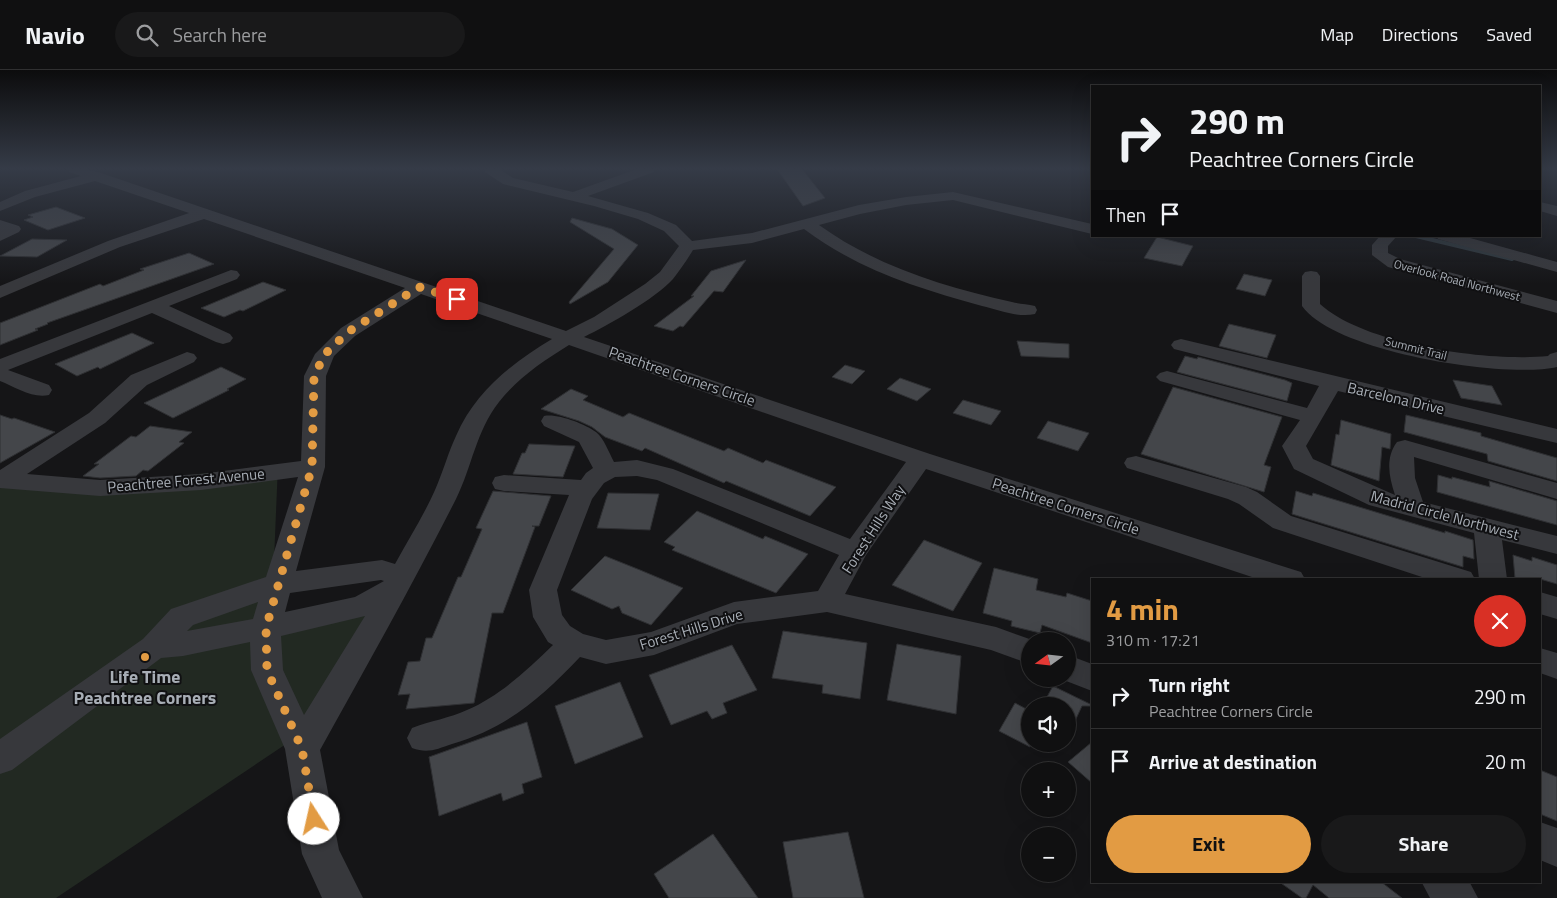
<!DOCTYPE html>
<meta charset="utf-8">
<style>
body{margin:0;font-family:"Titillium Web",sans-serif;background:#19191a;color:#f1f3f6;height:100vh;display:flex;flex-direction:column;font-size:19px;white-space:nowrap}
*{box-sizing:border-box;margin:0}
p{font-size:16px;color:#9c9d9f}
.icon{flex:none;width:28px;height:28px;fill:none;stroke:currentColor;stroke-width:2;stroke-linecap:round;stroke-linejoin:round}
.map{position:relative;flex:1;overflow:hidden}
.sheet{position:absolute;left:1091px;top:508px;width:450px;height:305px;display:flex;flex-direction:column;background:#101011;border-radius:0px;box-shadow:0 5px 20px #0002,0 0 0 1px #303031}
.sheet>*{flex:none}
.banner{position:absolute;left:1091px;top:15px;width:450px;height:152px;border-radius:0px;box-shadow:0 5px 20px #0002,0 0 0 1px #303031;background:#101011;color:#f1f3f6;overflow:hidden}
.needle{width:32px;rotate:255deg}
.controls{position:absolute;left:1021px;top:562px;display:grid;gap:10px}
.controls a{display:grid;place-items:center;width:55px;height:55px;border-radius:50%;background:#101011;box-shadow:0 5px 20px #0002,0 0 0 1px #303031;font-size:25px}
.pin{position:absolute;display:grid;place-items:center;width:42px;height:42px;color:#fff;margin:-21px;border-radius:10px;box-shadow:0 2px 8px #0006}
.me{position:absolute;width:55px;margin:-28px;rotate:350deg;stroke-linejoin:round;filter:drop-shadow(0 0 4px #0008)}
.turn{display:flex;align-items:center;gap:18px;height:105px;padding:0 15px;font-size:22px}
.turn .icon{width:65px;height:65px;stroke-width:2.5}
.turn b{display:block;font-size:35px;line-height:42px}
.then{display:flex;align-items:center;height:48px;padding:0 15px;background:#0003;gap:10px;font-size:19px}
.round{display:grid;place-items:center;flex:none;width:52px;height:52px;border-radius:26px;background:#19191a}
.headline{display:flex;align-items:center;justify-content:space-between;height:85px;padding:0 15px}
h1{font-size:30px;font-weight:700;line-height:38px;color:#e29b43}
.primary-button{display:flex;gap:10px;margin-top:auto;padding:10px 15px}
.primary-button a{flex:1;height:58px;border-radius:30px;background:#e29b43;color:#111;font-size:20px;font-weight:700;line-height:58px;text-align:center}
.primary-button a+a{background:#19191a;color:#f1f3f6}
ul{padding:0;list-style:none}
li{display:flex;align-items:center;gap:15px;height:65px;padding:0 15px;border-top:1px solid #303031}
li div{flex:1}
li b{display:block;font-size:19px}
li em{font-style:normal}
header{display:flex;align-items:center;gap:30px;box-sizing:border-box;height:70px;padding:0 25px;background:#101011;border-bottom:1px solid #303031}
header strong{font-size:24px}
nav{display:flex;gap:28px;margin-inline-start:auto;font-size:18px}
.search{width:350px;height:45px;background:#19191a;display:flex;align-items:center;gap:12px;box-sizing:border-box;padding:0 18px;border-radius:28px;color:#9c9d9f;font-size:19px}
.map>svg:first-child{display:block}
.green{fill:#222922}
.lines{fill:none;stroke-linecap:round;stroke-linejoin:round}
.stream{stroke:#30393f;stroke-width:4}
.building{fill:#44464a;stroke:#2f3033}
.minor{fill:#37383c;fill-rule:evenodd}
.route{stroke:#e29b43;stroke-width:9;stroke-dasharray:0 16.2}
.poi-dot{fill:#e29b43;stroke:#101012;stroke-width:2}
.labels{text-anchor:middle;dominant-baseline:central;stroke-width:4;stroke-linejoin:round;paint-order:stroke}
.far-street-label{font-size:12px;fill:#a8aeb6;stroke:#101012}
.street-label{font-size:15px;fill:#a8aeb6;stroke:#101012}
.near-poi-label{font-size:18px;font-weight:bold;fill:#a8aeb6;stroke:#101012}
</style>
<header>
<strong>Navio</strong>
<div class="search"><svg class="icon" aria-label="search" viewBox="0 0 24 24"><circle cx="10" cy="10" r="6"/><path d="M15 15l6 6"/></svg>Search here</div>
<nav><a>Map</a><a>Directions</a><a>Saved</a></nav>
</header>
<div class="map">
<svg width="1557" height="828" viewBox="0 0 1557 828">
<rect width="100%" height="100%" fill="#151517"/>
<path class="green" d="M278,395L273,514L283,560L371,538L307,660L56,828H0V409L81,417Z"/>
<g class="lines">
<path class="stream" d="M1416,166L1512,189"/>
</g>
<path class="building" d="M777,99H802L825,128L803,136Z
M56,137L85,148L48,160L24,150L33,147L28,145Z
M572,148L612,159L638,175L608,212L570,234L569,232L614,179L570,152Z
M1157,167L1193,176L1182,196L1144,188Z
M32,169L67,170L37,187L0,186Z
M189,183L214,194L47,253L48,254L35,259L38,260L0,275V253L100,214L103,216L144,200L140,199Z
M746,190L723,222L714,221L683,257L680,256L673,261L654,256L694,226H691L711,201Z
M1244,204L1272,210L1265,226L1236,219Z
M263,212L286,220L243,241L240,240L224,247L201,238Z
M1229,254L1276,265L1267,288L1219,276Z
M132,263L154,273L100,299L98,297L77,306L55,294Z
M1017,271L1069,274V288L1021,286Z
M1185,286L1197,289L1198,287L1285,310L1292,313L1287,331L1177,302Z
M845,295L865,301L852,314L832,307Z
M221,297L246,309L227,319L229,320L173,348L144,333Z
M900,308L931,319L917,331L887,319Z
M1453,310L1492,316L1502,335L1461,328Z
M1173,317L1282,347L1264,395L1271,397L1264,422L1141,384Z
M571,319L588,326L583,330L623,347L629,343L724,381L728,378L763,393L766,390L836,417L810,446L726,411L724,413L645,378L642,381L605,367L592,357L579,351L541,339Z
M963,330L1001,341L991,355L953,343Z
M0,345L12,349L14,348L55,362L0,393Z
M1406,345L1481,363V366L1557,388V411L1488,391L1487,384L1404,362Z
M1341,350L1391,364L1390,379L1382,377L1379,411L1331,395L1336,364L1339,365Z
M1048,351L1089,363L1078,381L1037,368Z
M150,356L192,362L179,372L184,373L148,401L143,400L136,406L100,408L83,406L99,394H94L131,366L136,367Z
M529,374L575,376L563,407L513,404L522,383H525Z
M1438,405L1452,409V407L1490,417L1489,411L1557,431V455L1437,422Z
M493,421L551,426L539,456H532L535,457L503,543H492L474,633L406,639L410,624L398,625L408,592L420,591L426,568H432L458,507H461L482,459L476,458Z
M1296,421L1312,426L1313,423L1445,463V461L1473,470L1474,489L1463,486V497L1292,444Z
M608,423L659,424L650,460L597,458Z
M697,441L763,469L765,466L808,484L776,523L672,480L675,477L664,472Z
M924,470L982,493L953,541L892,515Z
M1513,485L1532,491V487L1557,495V514L1540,509H1515Z
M605,486L640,500L683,518L651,555L622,543L619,536L612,539L571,520Z
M994,498L1038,509L1036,520L1066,527L1067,523L1092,531V573L1042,555L1040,563L1011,556L1012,551L983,543Z
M783,561L867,573L860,629L822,623L823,615L772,608Z
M897,574L961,586L956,644L887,630Z
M732,575L757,620L723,633L727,643L712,649L707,641L671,655L649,605Z
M620,612L643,667L575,694L555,636Z
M1053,616L1092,635V636H1082L1068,666V636H1042Z
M1015,633L1030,641V677L999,661Z
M527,652L542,707L522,714L524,723L503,731L501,723L439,746L429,687Z
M1092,672V713L1068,692Z
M1540,700L1557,707V751L1540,744Z
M848,762L864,828H793L783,772Z
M713,764L758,828H669L654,804Z
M1278,811H1380L1402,828H1329L1313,815L1306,828H1302Z"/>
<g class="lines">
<path class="minor" d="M68,99H86L101,103L566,261L594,247L645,214L660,202L679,176L664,161L638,149L594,136L503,114L485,102L484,99H499L513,108L573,122L637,99H655L654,102L588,126L648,143L676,155L692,171L752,163L859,135L906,127L953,122L1092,154V164L953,130L906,135L860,144L819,155C876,196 944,217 1012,232C1019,234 1027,234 1035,236L1037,240L1035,244C1018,248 999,240 982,236C917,218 859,200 804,159L752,173L693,180C687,190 680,200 673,209C655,229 608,255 584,267L930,384L1301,502L1305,509H1258L926,399L866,485L845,524L996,557L1035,571H1030V594L991,580L827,542L737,554L654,585L606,594L580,587C541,628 507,658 452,674C437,679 428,684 412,678L407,668L412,658C430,651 450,648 467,640C500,626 527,600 553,575L548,572L533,547L529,520L569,425L504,421L495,419L492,413L495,407L504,405L581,410L586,403L593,398L579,372L544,356L541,351L544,346C557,343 585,354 596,362C604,368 609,383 614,392L637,390L673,399L850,469L906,392L569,275C543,291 518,308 499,332C476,361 472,397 456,429C413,514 366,597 320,680L339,780L363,828H322L302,784L285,679L251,600L250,572L183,586L161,588L12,700L0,704V669L143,569L171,539L266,507L298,407L201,420L100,426L0,418V400L89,343L131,305L187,282L194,284L197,288L194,292L147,315L105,353L27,404L100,410L201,404L301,391L304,306L315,284L341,258L405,218L204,149L120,177L0,228V216L108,171L189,143L95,111L35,127L0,141V132L25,121L81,106L69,102ZM421,224L552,269C512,293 475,322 456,366C448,383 443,402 435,420C424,445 408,470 395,494L382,490L296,501L325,397L326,306L334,286L355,266ZM637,406L657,410L839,485L818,521L734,532L651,562L606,570L583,564L570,556L562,545L557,520L592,429L604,413L615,407ZM381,510L384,511L355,527L285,542L290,523ZM258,532L253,549L187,561L193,555ZM365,546L304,645L283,600L281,566Z
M1540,132L1557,136V146L1540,141Z
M0,150L19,156L21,159L19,162L0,171Z
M1380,166H1397L1388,176V183L1400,189L1557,231V243L1388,197L1372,185V175Z
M1436,166H1463L1557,192V202L1438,169Z
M231,200L237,201L240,205L237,209L169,236L230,264L233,268L230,272L223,274L216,272L152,243L8,300L49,315L52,320L49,325C33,329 15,317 0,311V289Z
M1311,201L1317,202L1320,206V234C1365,275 1488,292 1548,286L1550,284L1557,282V297C1504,309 1334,282 1302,236V206L1305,202Z
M1181,269L1557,359V373L1338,321L1306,376L1313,389L1395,425C1389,407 1385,388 1397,372L1405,370L1557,413V429L1414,387L1415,408L1423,432L1557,466V484L1502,470L1507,509H1479L1474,463L1369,435L1294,399L1282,376L1300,350L1160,311L1156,307L1160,303L1167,301L1307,338L1319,316L1174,279L1171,275L1174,271Z
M1136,386L1246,417L1257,422L1291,446L1471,502L1475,509H1428L1273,458L1239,434L1228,429L1127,398L1124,393L1127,388Z
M1540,522L1557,527V549L1540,544Z
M1540,578L1557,583V609L1540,603Z
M1068,585L1092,594V621L1061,609H1068Z
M1540,752L1557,758V797L1540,790Z
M1421,811H1469L1478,828H1430Z"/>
</g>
<linearGradient id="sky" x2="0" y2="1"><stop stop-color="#0c0c0d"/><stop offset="0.46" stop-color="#353b47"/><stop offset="1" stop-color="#353b47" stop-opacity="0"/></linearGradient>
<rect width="1557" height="214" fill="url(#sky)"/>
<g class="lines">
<path class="route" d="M314,749L302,679L267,600L266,558L312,397L314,306L325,284L348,262L419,217L457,229"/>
</g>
<circle class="poi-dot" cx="145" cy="587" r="5"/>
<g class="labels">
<g class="far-street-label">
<text transform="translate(1457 210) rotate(15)">Overlook Road Northwest</text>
<text transform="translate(1416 278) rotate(14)">Summit Trail</text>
</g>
<g class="street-label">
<text transform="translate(682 306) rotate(19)">Peachtree Corners Circle</text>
<text transform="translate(1396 328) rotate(13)">Barcelona Drive</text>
<text transform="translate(186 410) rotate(-5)">Peachtree Forest Avenue</text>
<text transform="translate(1066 436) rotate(18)">Peachtree Corners Circle</text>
<text transform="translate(1445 445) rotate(15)">Madrid Circle Northwest</text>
<text transform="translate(873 459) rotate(-57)">Forest Hills Way</text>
<text transform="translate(691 559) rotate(-17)">Forest Hills Drive</text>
</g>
<g class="near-poi-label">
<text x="145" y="606">Life Time<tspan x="145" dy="21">Peachtree Corners</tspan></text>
</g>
</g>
</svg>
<div class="controls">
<a><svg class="needle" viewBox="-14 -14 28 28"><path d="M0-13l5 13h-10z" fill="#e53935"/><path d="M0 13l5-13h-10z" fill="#9c9d9f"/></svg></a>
<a><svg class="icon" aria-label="sound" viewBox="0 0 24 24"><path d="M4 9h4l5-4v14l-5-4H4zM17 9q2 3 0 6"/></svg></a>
<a>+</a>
<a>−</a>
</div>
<div class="pin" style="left:457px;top:229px;background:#d93025"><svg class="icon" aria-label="arrive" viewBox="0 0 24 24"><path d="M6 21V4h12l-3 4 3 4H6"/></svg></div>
<svg class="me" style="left:314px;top:749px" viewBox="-20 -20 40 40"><circle r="19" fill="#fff"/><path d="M0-13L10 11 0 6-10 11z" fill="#e29b43"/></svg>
<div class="banner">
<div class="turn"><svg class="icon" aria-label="right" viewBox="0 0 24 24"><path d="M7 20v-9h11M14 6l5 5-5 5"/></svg><div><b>290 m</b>Peachtree Corners Circle</div></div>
<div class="then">Then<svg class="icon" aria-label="arrive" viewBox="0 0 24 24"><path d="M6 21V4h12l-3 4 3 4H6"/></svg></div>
</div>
<section class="sheet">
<div class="headline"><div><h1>4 min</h1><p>310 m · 17:21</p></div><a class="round" style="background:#d93025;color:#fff"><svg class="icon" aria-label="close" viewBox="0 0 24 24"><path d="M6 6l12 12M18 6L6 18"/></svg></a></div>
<ul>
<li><svg class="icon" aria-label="right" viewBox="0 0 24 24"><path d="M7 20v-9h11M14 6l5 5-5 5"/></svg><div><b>Turn right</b><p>Peachtree Corners Circle</p></div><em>290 m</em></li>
<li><svg class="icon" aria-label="arrive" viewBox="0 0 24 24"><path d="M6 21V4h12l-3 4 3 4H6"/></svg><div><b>Arrive at destination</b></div><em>20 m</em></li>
</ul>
<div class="primary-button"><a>Exit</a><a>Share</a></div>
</section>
</div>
